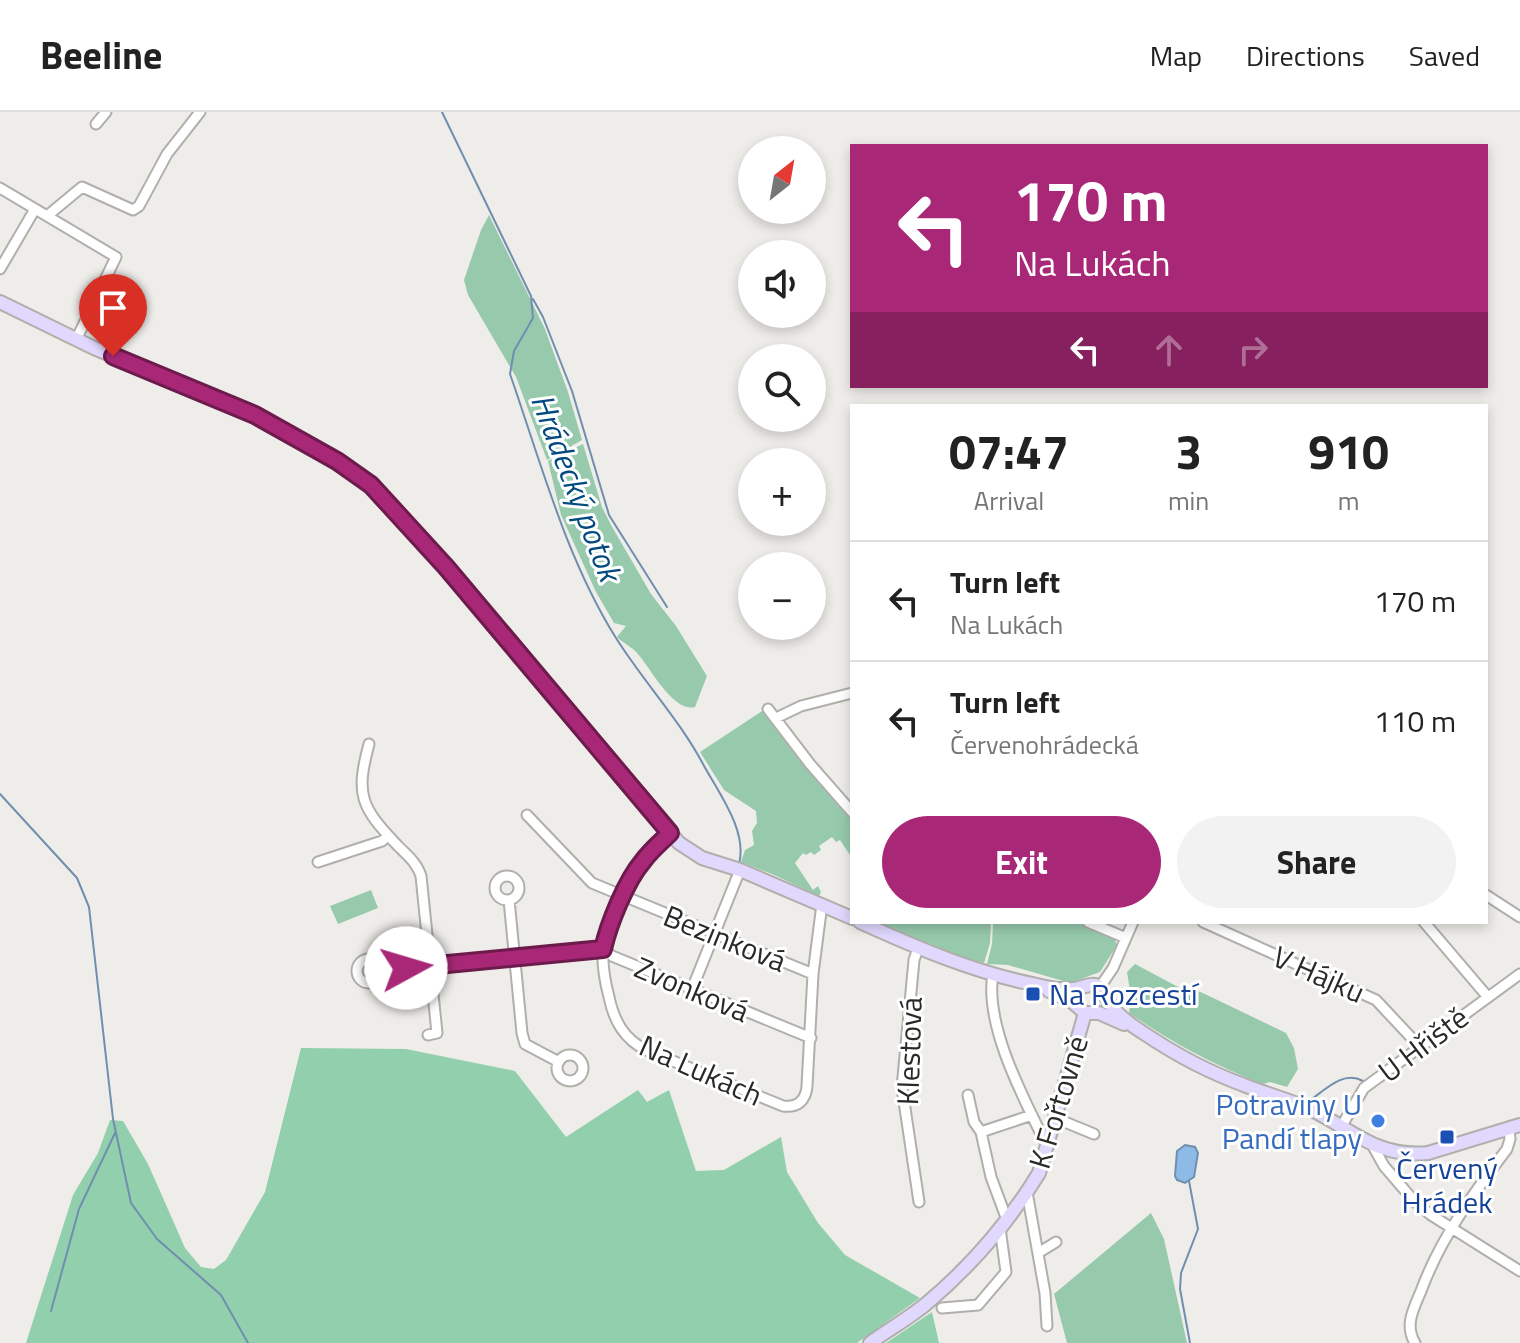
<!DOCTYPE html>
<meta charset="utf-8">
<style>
body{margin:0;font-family:"Titillium Web",sans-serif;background:#f2f2f2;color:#222;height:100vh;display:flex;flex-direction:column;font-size:30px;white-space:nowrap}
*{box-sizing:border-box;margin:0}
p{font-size:26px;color:#767676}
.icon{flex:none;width:44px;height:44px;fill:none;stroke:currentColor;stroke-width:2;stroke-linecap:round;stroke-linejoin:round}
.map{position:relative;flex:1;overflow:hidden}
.sheet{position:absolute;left:850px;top:292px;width:638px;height:520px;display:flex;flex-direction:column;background:#fff;border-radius:0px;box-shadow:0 4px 12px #0003}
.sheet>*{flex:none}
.banner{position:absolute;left:850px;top:32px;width:638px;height:244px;border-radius:0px;box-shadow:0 4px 12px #0003;background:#a82877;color:#fff;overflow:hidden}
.needle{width:52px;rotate:31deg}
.tools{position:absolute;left:738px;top:24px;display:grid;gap:16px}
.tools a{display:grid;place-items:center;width:88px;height:88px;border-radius:50%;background:#fff;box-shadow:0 4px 12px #0003;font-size:40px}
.pin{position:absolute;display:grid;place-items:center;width:68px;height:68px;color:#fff;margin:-82px -34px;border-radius:50% 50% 50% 0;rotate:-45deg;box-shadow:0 0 8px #0007}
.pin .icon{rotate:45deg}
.me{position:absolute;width:88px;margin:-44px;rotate:84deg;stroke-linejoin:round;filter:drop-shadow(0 0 6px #0008)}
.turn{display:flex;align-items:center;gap:28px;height:168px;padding:0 32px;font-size:36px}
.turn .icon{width:104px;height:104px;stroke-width:2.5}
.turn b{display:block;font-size:56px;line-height:68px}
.lanes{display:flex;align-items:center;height:76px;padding:0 32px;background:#0003;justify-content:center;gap:40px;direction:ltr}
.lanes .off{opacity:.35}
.eta{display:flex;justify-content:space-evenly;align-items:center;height:136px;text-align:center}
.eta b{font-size:48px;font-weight:700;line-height:56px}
.button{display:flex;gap:16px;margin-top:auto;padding:16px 32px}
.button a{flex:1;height:92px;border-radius:48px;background:#a82877;color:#fff;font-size:32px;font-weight:700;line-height:92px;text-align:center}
.button a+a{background:#f2f2f2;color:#222}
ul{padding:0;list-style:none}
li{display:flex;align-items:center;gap:24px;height:120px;padding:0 32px;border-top:2px solid #e0e0e0}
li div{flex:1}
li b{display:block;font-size:30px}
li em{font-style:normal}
header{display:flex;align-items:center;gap:48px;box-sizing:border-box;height:112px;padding:0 40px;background:#fff;border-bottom:2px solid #e0e0e0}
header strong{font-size:38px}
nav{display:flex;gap:44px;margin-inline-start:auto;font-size:28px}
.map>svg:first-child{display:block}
.green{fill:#97caad}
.forest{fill:#91cfad}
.water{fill:#8ebae8;stroke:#708eae;stroke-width:2}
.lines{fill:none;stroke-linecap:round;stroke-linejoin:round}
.stream{stroke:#708eae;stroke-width:2}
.street-casing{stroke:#b0afab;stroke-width:13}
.secondary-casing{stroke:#b0afab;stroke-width:16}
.street{stroke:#fff;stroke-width:9}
.secondary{stroke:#e0d8fd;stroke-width:12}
.route-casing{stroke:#6d1a4d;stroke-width:20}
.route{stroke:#a82877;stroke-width:14}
.transit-dot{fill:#1a4fb4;stroke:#fff;stroke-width:3}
.shop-dot{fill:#3f7fe0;stroke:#fff;stroke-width:3}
.labels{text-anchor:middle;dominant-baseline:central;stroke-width:6;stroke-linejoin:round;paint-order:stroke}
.street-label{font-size:30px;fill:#2a2928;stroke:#fff}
.transit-label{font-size:30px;fill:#164399;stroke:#fff;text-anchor:start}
.shop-label{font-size:30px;fill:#366cbe;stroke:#fff;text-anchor:end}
.water-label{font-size:32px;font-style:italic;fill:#024980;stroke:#fff}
</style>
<header>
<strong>Beeline</strong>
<nav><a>Map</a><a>Directions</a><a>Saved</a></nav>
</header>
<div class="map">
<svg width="1520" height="1231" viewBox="0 0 1520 1231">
<rect width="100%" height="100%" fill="#efede9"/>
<path class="green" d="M489,103L545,217L568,280L582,328L547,348L516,265L468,183L464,168L481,118Z
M583,332L602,395L611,413L651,482L676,514L707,564L695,595C673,601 650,555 637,541C632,535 623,531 617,525L626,514L614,511L596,480L561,403L548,349Z
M765,597L852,704V746L840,728L836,730L832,725L819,734L821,738L814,743L811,740L806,743L803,741L795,751L813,778L818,774L821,780L819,784L772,762L741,750L745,738L754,733L752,719L757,711L756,699L724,678L700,640Z
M371,778L378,796L338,812L330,794Z
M872,810H991L990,831L984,851L978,849L977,852L923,834Z
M993,810H1078L1113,824L1117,833L1100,860L1070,871L1008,853L987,852L992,832Z
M1135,852L1180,876H1191L1205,882L1286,921L1294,936L1298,957L1287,975L1270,970L1263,972C1214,953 1172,931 1129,901L1131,885L1127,860Z
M1151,1101L1164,1127L1187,1231H1067L1054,1182Z"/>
<path class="forest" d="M301,936L406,937L515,959L566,1025L638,978L647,990L669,978L696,1059L724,1058L781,1025L787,1060L818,1111L845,1143L920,1186L857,1231H26L73,1083L98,1041L110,1008L123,1009L148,1052L185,1136L201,1155L214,1157L226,1148L265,1080Z
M932,1200L939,1231H886Z"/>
<path class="water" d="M1185,1033L1195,1035L1198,1041L1194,1065L1185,1071L1177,1068L1175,1064L1177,1039Z"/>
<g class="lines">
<path class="stream" d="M442,0L531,184L533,206L514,239L510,262C541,351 566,446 616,526C643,569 679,607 703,652C718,680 748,719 739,752H741
M533,187L543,205L572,279L609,403L667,495
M0,682L77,766L89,795L113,1007L131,1091L157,1127L221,1183L248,1231
M1308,990C1325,978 1343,958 1363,969
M1189,1069L1198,1117L1181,1161L1180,1177L1190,1231
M51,1199L79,1097L115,1021"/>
<g class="street-casing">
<path id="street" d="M96,12L106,0
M0,76L116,145L76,228
M47,104L82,75L133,98L139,94L167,42L200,0
M0,157L35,97
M768,597L810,652L852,700
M776,606L801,594L852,581
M369,632C355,684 361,695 398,734C407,743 417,751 421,764L437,921L428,923
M527,703L592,771L813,862
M670,721C640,750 633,765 616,802C611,813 605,824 603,836C602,852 605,870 609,885C614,909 624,927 646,938L783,994C798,996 806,988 807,974L813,862L822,792
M318,750L382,729L388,724
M495 776a12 12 0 1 1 24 0a12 12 0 1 1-24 0Z
M1486,783L1520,805
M509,788L522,921L525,932L559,950
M1088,810L1126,826
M1203,810L1376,888L1420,935
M1424,810L1487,884
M918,836L914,848L902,976L919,1090
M357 859a12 12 0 1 1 24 0a12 12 0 1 1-24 0Z
M381,858L603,837L612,844L811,926
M993,862C984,913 1024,987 1046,1032
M1100,875L1113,856L1133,810
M692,877L740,758
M557 956a13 13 0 1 1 26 0a13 13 0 1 1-26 0Z
M968,983L974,1010L981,1020
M1055,1006L1094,1022
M1341,1015L1364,976L1520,862
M1373,1034L1384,1054L1414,1089L1431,1103L1520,1159
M1027,1080L1045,1181L1047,1214
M1007,1108L991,1065L981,1020L1032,1003
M1038,1141L1056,1130
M942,1196L978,1193L1006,1160L1000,1116
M1415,1231C1404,1213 1414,1196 1421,1179C1441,1125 1473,1082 1507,1037L1510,1027L1509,1017"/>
</g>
<g class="secondary-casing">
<path id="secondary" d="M0,190L94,236L255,303L360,365L384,385L431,438L679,731L702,746L740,758L852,806
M860,810C917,836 976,861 1037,873C1048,876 1061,878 1073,877C1081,877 1088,871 1096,873C1106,877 1105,886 1110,892C1117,902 1131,913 1142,920C1173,941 1208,960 1244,973C1266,982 1290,988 1312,998C1354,1019 1378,1046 1428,1041L1520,1013
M1049,879L1070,888L1085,901H1099L1124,912
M870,1231C888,1218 909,1206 926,1192C970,1155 1009,1110 1039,1061L1085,901"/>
</g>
<use href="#street" class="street"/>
<use href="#secondary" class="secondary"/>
</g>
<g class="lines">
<g class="route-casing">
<path id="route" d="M113,244L255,303L337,349L371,373L446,455L670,721C661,730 651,738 643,749C626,769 609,811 603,837L406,856"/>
</g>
<use href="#route" class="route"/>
</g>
<g class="transit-dot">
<rect x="1025" y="874" width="16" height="16" rx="4"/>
<rect x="1439" y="1017" width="16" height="16" rx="4"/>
</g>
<circle class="shop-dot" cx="1378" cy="1009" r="8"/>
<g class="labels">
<g class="street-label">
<text transform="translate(725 826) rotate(22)">Bezinková</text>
<text transform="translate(1319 862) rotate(24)">V Hájku</text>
<text transform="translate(692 877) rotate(23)">Zvonková</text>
<text transform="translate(1423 932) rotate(-37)">U Hřiště</text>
<text transform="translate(909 939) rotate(-88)">Klestová</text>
<text transform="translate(701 958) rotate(24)">Na Lukách</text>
<text transform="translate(1058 990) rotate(-73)">K Fořtovně</text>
</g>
<g class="transit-label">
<text x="1049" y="882">Na Rozcestí</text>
<text x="1447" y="1056" text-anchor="middle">Červený<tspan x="1447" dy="34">Hrádek</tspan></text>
</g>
<g class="shop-label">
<text x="1362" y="992">Potraviny U<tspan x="1362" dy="34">Pandí tlapy</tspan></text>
</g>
<g class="water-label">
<text transform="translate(577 375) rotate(69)">Hrádecký potok</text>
</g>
</g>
</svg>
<div class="tools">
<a><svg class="needle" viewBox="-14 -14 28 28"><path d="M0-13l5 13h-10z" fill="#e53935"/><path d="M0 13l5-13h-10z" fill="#767676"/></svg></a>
<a><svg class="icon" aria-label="sound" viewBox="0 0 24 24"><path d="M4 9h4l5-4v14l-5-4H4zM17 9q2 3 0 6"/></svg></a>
<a><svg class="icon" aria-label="search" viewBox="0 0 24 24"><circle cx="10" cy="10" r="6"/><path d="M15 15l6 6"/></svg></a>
<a>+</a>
<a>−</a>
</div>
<div class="pin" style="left:113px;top:244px;background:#d93025"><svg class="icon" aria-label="arrive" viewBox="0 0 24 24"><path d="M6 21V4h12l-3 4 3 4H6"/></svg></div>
<svg class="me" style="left:406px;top:856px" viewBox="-20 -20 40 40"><circle r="19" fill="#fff"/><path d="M0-13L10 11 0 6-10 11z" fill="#a82877"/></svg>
<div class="banner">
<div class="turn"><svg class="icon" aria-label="left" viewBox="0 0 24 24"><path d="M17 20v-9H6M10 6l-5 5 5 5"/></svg><div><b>170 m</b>Na Lukách</div></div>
<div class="lanes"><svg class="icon" aria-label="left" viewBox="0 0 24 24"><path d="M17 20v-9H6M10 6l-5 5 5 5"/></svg><svg class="icon off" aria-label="ahead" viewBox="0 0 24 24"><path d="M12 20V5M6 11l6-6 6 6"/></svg><svg class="icon off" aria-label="right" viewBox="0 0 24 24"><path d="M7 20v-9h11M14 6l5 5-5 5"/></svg></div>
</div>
<section class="sheet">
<div class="eta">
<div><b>07:47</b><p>Arrival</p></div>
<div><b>3</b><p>min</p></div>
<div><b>910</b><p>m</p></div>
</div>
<ul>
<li><svg class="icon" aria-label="left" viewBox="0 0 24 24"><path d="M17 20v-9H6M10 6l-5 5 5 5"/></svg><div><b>Turn left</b><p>Na Lukách</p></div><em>170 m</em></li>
<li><svg class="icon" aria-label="left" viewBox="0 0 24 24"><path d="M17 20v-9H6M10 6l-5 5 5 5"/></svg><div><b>Turn left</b><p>Červenohrádecká</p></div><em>110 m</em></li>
</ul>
<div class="button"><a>Exit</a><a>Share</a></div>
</section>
</div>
